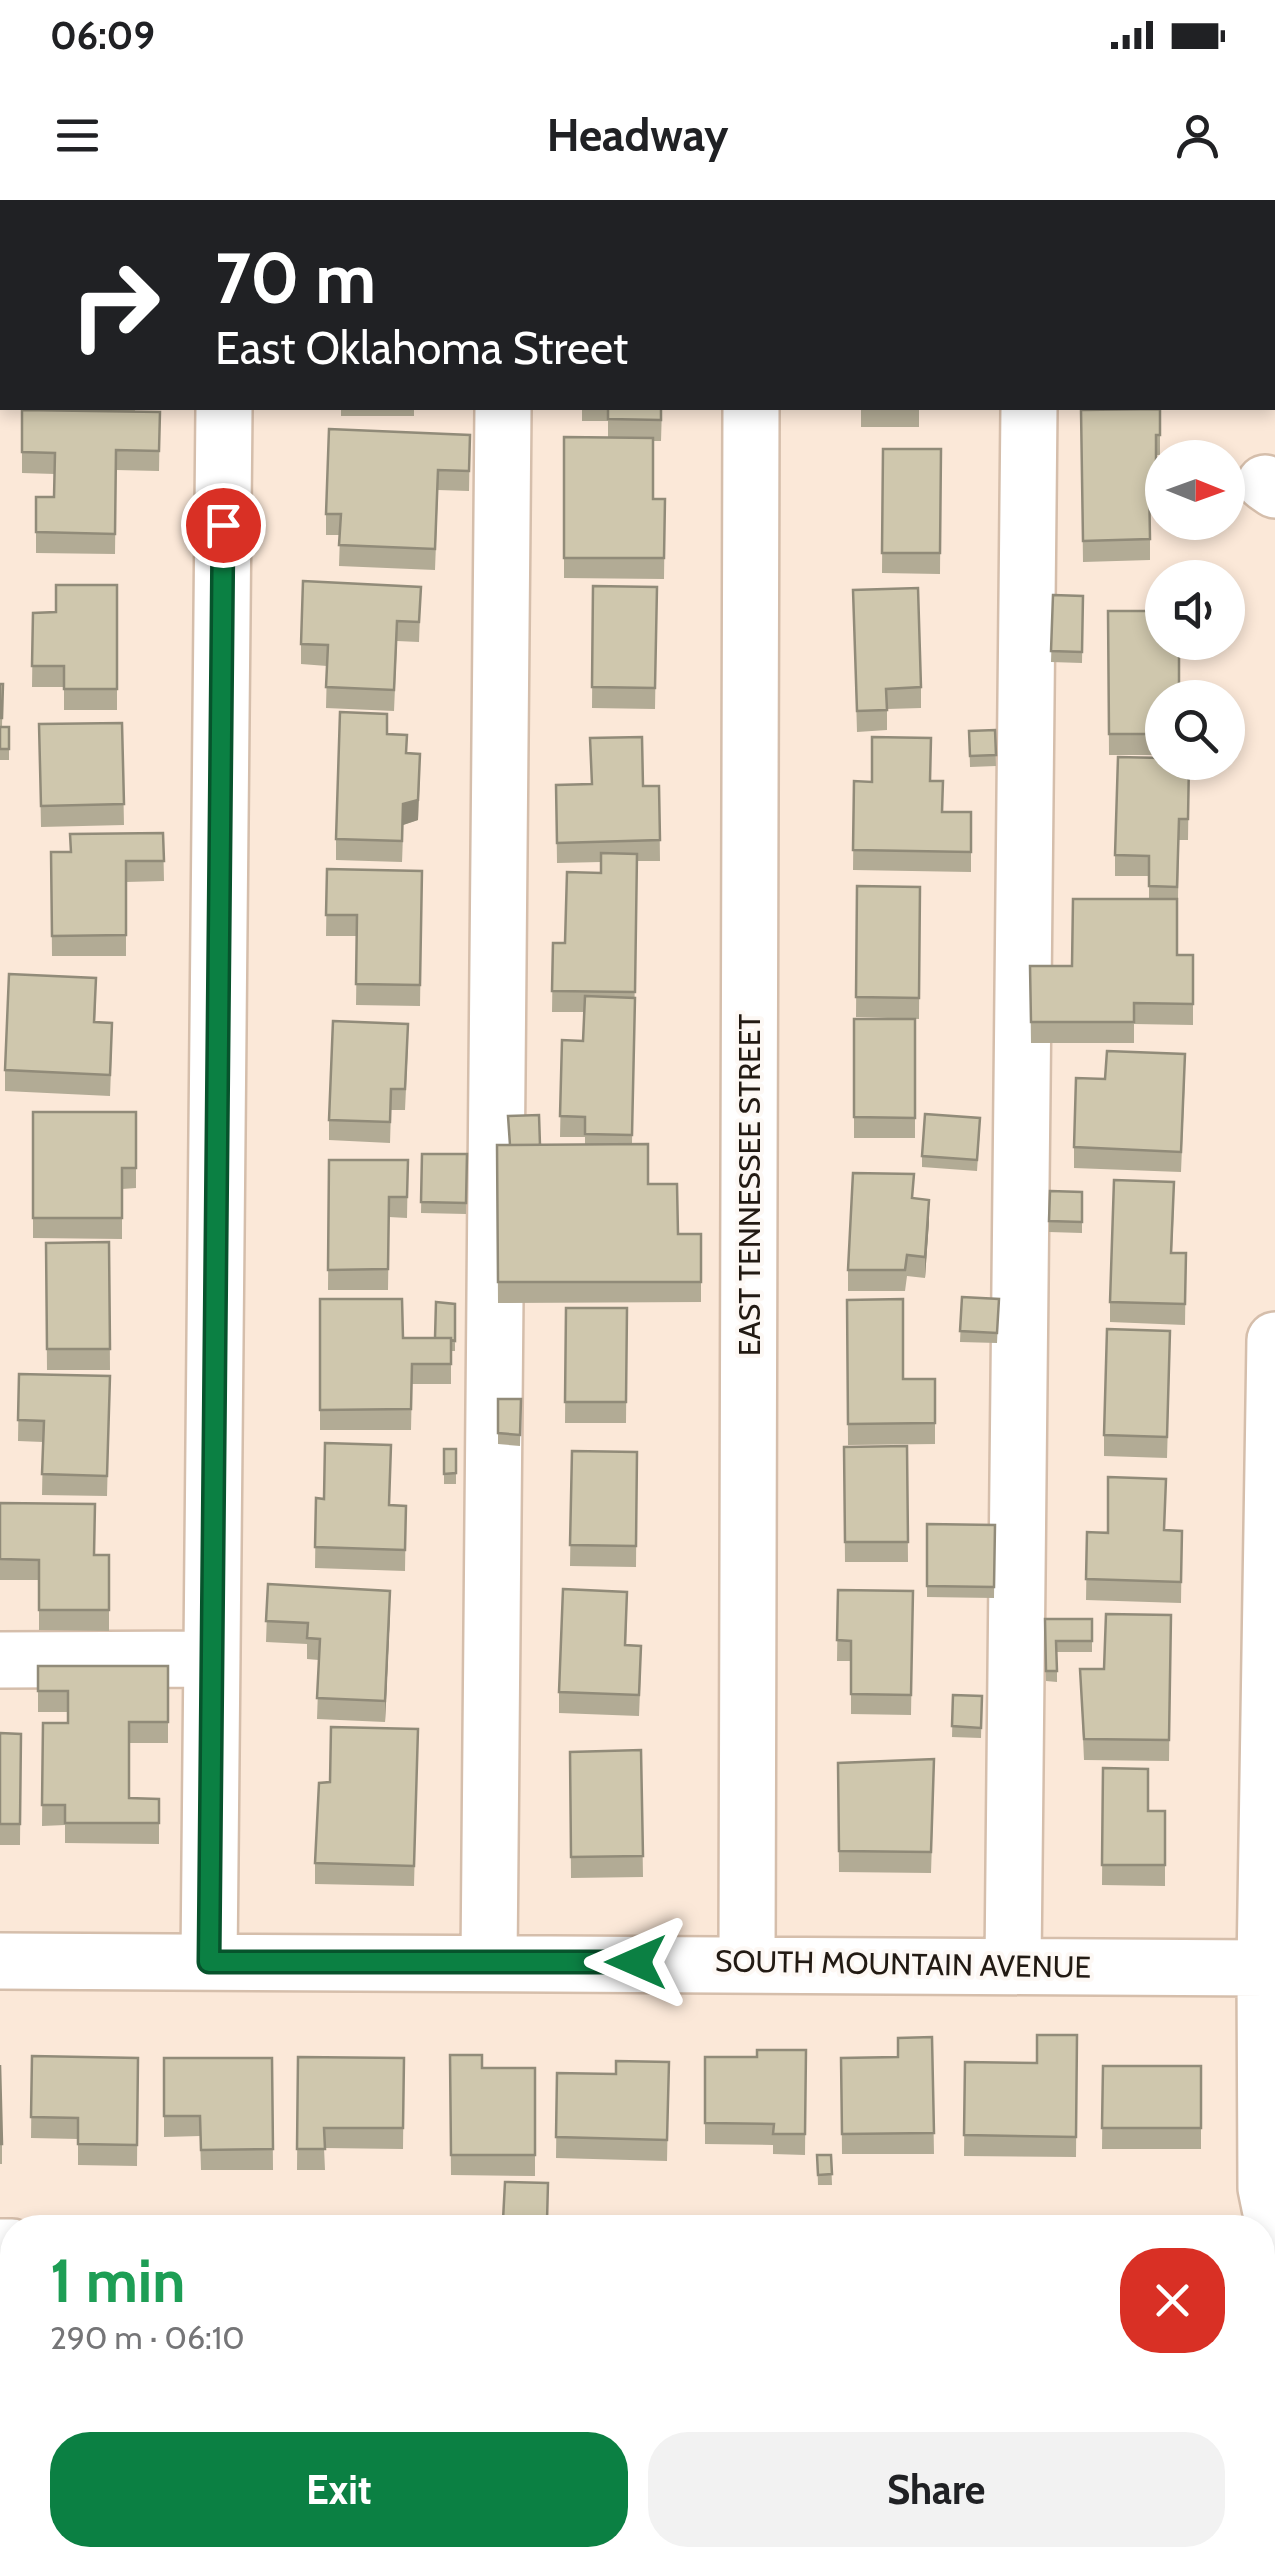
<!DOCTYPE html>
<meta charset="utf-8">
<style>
body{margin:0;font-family:Cabin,sans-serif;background:#f2f2f2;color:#202124;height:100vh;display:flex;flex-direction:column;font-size:38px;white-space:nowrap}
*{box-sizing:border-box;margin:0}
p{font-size:32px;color:#757577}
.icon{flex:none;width:55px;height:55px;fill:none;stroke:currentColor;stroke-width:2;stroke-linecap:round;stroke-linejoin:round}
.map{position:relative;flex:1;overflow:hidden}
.side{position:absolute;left:0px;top:2015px;width:1275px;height:352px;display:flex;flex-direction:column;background:#fff;border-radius:40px 40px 0 0;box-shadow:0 5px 15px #0003}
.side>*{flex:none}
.guide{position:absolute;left:0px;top:0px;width:1275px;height:210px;box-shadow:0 5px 15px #0003;background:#202124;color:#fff;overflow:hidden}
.needle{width:65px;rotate:91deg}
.buttons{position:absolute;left:1145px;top:240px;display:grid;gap:20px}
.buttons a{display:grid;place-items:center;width:100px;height:100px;border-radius:50%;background:#fff;box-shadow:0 5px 15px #0003;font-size:50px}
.pin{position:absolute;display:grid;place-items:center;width:85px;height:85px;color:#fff;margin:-42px;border:5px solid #fff;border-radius:50%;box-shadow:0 2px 10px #0007}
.me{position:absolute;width:110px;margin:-55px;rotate:270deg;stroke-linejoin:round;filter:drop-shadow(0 0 8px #0008)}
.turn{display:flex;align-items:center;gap:35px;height:210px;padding:0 50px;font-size:45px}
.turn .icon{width:130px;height:130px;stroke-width:2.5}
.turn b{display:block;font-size:70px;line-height:85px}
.round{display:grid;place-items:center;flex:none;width:105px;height:105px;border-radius:40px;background:#f2f2f2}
.head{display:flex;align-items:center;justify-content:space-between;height:170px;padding:0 50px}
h1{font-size:60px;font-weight:700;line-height:75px;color:#1e9e55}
.cta{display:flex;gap:20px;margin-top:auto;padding:20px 50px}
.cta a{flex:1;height:115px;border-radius:40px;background:#0b8043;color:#fff;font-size:40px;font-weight:700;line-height:115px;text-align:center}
.cta a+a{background:#f2f2f2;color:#202124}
.status{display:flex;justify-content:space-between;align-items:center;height:70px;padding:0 50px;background:#fff;direction:ltr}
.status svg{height:28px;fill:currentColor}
header{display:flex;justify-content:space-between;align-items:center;height:130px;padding:0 50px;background:#fff;font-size:45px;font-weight:700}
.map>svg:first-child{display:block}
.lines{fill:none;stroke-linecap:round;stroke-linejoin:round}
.minor-casing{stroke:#d5beab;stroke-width:60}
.minor{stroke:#fff;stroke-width:55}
.wall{fill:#b2ab95}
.shaded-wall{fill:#918b79}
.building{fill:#cfc7ad;stroke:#918b79;stroke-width:2.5}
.route-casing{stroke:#07532c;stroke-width:25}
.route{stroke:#0b8043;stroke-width:18}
.labels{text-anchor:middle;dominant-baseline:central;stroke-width:8;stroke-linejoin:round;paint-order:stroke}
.street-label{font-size:30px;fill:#221a13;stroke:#fdf8f4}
</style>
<div class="status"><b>06:09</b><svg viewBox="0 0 49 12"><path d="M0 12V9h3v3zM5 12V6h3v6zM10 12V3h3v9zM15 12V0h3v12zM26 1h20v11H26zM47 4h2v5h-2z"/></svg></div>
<header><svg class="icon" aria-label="menu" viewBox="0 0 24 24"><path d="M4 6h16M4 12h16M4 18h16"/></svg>Headway<svg class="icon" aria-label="person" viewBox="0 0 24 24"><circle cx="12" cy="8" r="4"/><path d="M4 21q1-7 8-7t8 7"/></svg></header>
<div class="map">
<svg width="1275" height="2366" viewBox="0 0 1275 2366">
<rect width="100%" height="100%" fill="#fbe8d8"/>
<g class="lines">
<g class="minor-casing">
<path id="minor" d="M226,2V0
M505,2V0
M751,2V0
M1032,2V0
M1265,283L1275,290
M1275,1140L1265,1768L1266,1988L1275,2032
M0,1460L212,1459
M0,1761L1265,1768
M209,1762L224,208
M489,1762L503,208
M747,1762L751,208
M1013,1765L1029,208
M0,2047H12
M1262,2341H1275
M868,2355L883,2366
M8,2366L9,2332
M269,2366V2355
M530,2366L537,2355
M1194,2366L1208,2355"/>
</g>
<use href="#minor" class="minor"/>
</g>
<path class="wall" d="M55,0H153V2H55Z
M32,208H135V212H160L159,271L116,270L115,354L36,353V297H54L55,274L22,273V210H32Z
M341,208H414V216H341Z
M582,208H662L661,241H653V299H665L664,379L564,378V237H608V221H582Z
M861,208H919V227H861Z
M1160,209V255H1156V297L1150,298V360L1083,362L1081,210Z
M470,235L469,291L438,290L435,370L339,366L340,335H326V314Z
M883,249H941L940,374L882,373Z
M117,385V510H64V487H32L33,413L56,412Z
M593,386L657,387L655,509L592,508Z
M421,387L419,442L397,441L394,511L326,508L327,466L301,464V444Z
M853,390L921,487V508L887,509V530L857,532Z
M1053,395L1083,396L1082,463L1051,462Z
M1108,411L1162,442H1189V457H1179L1162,498V555H1109Z
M0,484H3L2,527H9V560H0Z
M122,523L124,625L41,627L39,524Z
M995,530L996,566L970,567L969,531Z
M387,534L407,553L420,575L418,620L403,625L402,662L336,660V639Z
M1189,562L1188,640H1179L1177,755H1193V825L1134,824V843H1031L1030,766H1072L1149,699V676H1115V655Z
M854,581H930L943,612H971V672L853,670Z
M556,585L659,586L660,661H637L632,944L648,984L678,1034H701V1102L498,1103L497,945H585V937H560L562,840L583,841L584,812H552L553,743H565L601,673V662L557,663Z
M163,633L164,681L126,682V756H52L51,652H70Z
M327,669L422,671L420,806L356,805L357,736H326Z
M857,686L920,687L919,819L856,817Z
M96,799L95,822L112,843L110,896L5,891V870Z
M854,819H915V938H854Z
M408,844L405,910H391L390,943L329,940V920Z
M1185,875L1181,972L1074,968V947L1105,879Z
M33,912H136V988L122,989V1039L33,1038Z
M980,928L977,971L922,967V956Z
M422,954H467L466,1014L421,1013Z
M329,960H408L407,1018L389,1017L388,1090H328Z
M1082,992V1033L1049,1032V1021Z
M913,998L929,1021L925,1078L907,1076L905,1091H848V1070Z
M1174,1003L1172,1053H1186L1185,1125L1110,1122V1102Z
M109,1042L110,1170H47L46,1043Z
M962,1097L999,1099L997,1143L960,1142Z
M320,1099L403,1138H435L455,1104V1151H451V1184H412L411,1230H320Z
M847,1100L903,1179H935V1244L848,1245Z
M566,1108H627L626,1223H565Z
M1170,1151L1167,1258L1104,1256V1235Z
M19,1174L110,1176L107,1296L42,1295L43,1242L18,1241Z
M498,1199H521L520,1246L498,1244Z
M907,1246L908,1362H845L844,1247Z
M444,1249H456V1284H444Z
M572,1251L637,1252L636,1367L570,1366Z
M316,1298L406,1306L405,1371L315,1368Z
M0,1303L94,1355H109V1431L39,1430V1380H0Z
M927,1324L995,1325L994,1398L927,1397Z
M1165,1330L1182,1331L1181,1403L1086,1400L1087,1332Z
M268,1384L390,1411L385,1522L317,1519L319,1460L307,1459V1444L266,1442Z
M838,1390L913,1391L911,1515L851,1514V1461H837Z
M627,1412L626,1445L641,1466L639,1516L559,1513V1492Z
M1171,1415L1169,1561L1084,1560L1080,1469H1104Z
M1045,1419H1092V1452H1057V1482L1046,1481Z
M38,1466H168V1543H129V1598L159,1599V1644L65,1643V1625L42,1626L43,1523H68V1512H38Z
M953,1495L982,1496L981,1538L952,1537Z
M418,1529L414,1686L315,1684V1663L330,1582Z
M0,1533L21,1534L20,1645H0Z
M641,1550L643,1677L571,1678L570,1552Z
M838,1563L934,1580L931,1673L839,1672Z
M1103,1568L1148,1611H1165V1686L1102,1685Z
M1077,1835L1076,1957L964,1956L965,1862L1037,1863Z
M932,1837L934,1954H842L841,1858L898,1857Z
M806,1850L805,1955L773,1954V1945L705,1944V1857H757Z
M450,1855L482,1868H535V1976L451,1975Z
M32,1856L138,1858L137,1966L78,1965V1939L31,1938Z
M298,1857L404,1858L403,1949L324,1948L325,1970H297Z
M164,1858H272L273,1970H201L200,1936L164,1937Z
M669,1862L667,1961L556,1958L557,1873L616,1874Z
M0,1865L2,1944V1964H0Z
M1103,1866H1201V1949H1102Z
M817,1955H831L832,1985H818Z
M505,1982L548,1983L547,2028H503Z
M285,2355H342V2366H285Z
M990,2355H1102L1113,2366H1002Z"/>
<path class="shaded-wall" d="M420,554L418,620L403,625L402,662L403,604Z
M929,1000V1021L925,1078V1057Z
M390,1391V1411L385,1522V1501Z
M12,2150V2171L0,2174V2153Z
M1272,2201V2222L1262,2235V2214Z
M149,2355H205V2356L163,2366H149Z"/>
<path class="building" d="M69,0H141V2H69Z
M342,0H428V2H342Z
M595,0H661V2H595Z
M873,0H945V2H873Z
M608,208H661V220L608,219Z
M1160,209V235H1156V277H1149L1150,339L1083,341L1081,210Z
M22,210L160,212L159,251L116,250L115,334L36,332V297H54L55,253L22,252Z
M329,229L470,235L469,271L438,270L435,349L339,345L341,314H326Z
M564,237L653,238V299H665L664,358H564Z
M883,249H941L940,353H882Z
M303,381L421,387L419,422L397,421L394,490L326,487L328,445L301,444Z
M56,385H117V489H64V466H32L33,413L56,412Z
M593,386L657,387L655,488L592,487Z
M918,388L921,487L886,489L887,510L857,511L853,390Z
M1053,395L1083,396L1082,452L1051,451Z
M1108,411H1162V442H1179V498H1162V534H1109Z
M0,484H3L2,518H0Z
M340,512L387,514V534L407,535L406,553L420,554L418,600L403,604L402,641L336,639Z
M122,523L124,604L41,606L39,524Z
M0,527H9V549H0Z
M995,530L996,555L970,556L969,531Z
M642,537L643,586H659L660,640L557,643L556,585L592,584L590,538Z
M872,537L931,538L930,581H943L942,612H971V652L853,650L854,581L872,582Z
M1118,557L1162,558V562H1189L1188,619H1179L1177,687L1149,686V656L1115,655Z
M163,633L164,661H126V735L52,736L51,652H71L70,634Z
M601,653L637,654L635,792L552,791L553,743H565L567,672L601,673Z
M327,669L422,671L420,785L356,784L357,715H326Z
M857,686L920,687L919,798L856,797Z
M1073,699H1177V755H1193V804L1134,803V822H1031L1030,766H1072Z
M9,774L96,778L94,822L112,823L110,875L5,870Z
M585,796L635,798L632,935L585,934V917L560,916L562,840L583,841Z
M854,819H915V918L854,917Z
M333,821L408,824L405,889H391L390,922L329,920Z
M1107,851L1185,854L1181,952L1074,947L1076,878L1105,879Z
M33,912H136V968H122V1018H33Z
M925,914L980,918L977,960L922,956Z
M539,915L540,945H510L508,916Z
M648,944V984H677L678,1034H701V1082H498L497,945Z
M422,954H467L466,1003L421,1002Z
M329,960H408L407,997H389L388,1069L328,1070Z
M853,973L914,974L912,998L929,1000L925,1057L907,1055L905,1070H848Z
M1114,980L1174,982L1171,1053H1186L1185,1104L1110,1102Z
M1050,991L1082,992V1022L1049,1021Z
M109,1042L110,1149H47L46,1043Z
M962,1097L999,1099L997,1133L960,1131Z
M320,1099H402L403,1138H451V1164H412L411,1209L320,1210Z
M903,1099V1179H935V1223L848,1224L847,1100Z
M436,1102L455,1104V1141L451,1140V1138H435Z
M566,1108H627L626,1202H565Z
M1107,1129L1170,1131L1167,1237L1104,1235Z
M19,1174L110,1176L107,1276L42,1274L44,1221L18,1220Z
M498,1199H521L520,1235L498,1233Z
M325,1243L391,1245L389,1305L406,1306L405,1350L315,1347L316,1298L324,1299Z
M907,1246L908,1342H845L844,1247Z
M444,1249H456V1273L444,1274Z
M572,1251L637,1252L636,1346L570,1345Z
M1108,1277L1166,1279L1164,1330L1182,1331L1181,1382L1086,1379L1087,1332L1108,1333Z
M0,1303L95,1304L94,1355H109V1410H39V1360L0,1359Z
M927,1324L995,1325L994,1387L927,1386Z
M268,1384L390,1391L385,1501L317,1498L320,1439L307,1438L308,1423L266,1421Z
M563,1389L627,1392L625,1445L641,1446L639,1495L559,1492Z
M838,1390L913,1391L911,1495L851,1494V1441L837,1440Z
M1106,1414L1171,1415L1169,1540L1084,1539L1080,1469H1104Z
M1045,1419H1092V1441H1056L1057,1471H1046Z
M38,1466H168V1522H129V1598L159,1599V1623H65V1605H42L43,1523H68V1491H38Z
M953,1495L982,1496L981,1528L952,1526Z
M331,1527L418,1529L414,1666L315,1663L319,1583L330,1582Z
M0,1533L21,1534L20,1624H0Z
M641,1550L643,1656L571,1657L570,1552Z
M934,1559L931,1652L839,1651L838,1563Z
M1103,1568L1148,1569V1611H1165V1665H1102Z
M1037,1835H1077L1076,1937L964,1935L965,1862L1037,1863Z
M932,1837L934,1933L842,1934L841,1858L898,1857V1838Z
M757,1850H806L805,1934H773L774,1924L705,1923V1857H757Z
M450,1855H482V1868H535V1955H451Z
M32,1856L138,1858L137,1945L78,1944V1918L31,1917Z
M298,1857L404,1858L403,1928H324L325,1949H297Z
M164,1858H272L273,1949L201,1950L200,1916H164Z
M616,1861L669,1862L667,1940L556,1937L557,1873L616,1874Z
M0,1865L2,1944H0Z
M1103,1866H1201V1928H1102Z
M817,1955H831L832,1974L818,1975Z
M505,1982L548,1983L547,2021L503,2020Z
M12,2101V2150L0,2153V2104Z
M1262,2193L1272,2201L1262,2214Z
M1271,2351L1275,2366H1242L1240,2359L1262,2355V2353Z
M285,2355H342V2357L285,2361Z
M1011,2355H1102L1113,2366H1023Z
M415,2362V2366H379Z"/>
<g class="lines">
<g class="route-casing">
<path id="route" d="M223,325L209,1762H636"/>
</g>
<use href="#route" class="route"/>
</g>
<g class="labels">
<g class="street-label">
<text transform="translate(749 985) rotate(-90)">EAST TENNESSEE STREET</text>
<text transform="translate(903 1764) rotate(1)">SOUTH MOUNTAIN AVENUE</text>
</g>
</g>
</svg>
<div class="buttons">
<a><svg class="needle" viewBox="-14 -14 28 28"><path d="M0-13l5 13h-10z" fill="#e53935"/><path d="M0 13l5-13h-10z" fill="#757577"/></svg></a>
<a><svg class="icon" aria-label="sound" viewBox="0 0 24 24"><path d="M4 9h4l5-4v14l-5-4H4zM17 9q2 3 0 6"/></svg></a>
<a><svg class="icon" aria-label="search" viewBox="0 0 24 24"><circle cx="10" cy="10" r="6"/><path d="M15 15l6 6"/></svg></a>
</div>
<div class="pin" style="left:223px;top:325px;background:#d93025"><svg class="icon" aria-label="arrive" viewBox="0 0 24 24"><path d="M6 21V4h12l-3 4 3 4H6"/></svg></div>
<svg class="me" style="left:636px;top:1762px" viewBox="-20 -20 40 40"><path d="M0-17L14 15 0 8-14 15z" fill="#0b8043" stroke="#fff" stroke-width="4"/></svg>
<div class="guide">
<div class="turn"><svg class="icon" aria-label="right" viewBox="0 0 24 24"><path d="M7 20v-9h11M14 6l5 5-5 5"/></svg><div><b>70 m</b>East Oklahoma Street</div></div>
</div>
<section class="side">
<div class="head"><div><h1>1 min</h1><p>290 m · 06:10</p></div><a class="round" style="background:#d93025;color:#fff"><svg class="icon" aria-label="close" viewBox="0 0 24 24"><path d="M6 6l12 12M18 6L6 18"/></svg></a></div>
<div class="cta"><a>Exit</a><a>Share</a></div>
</section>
</div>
